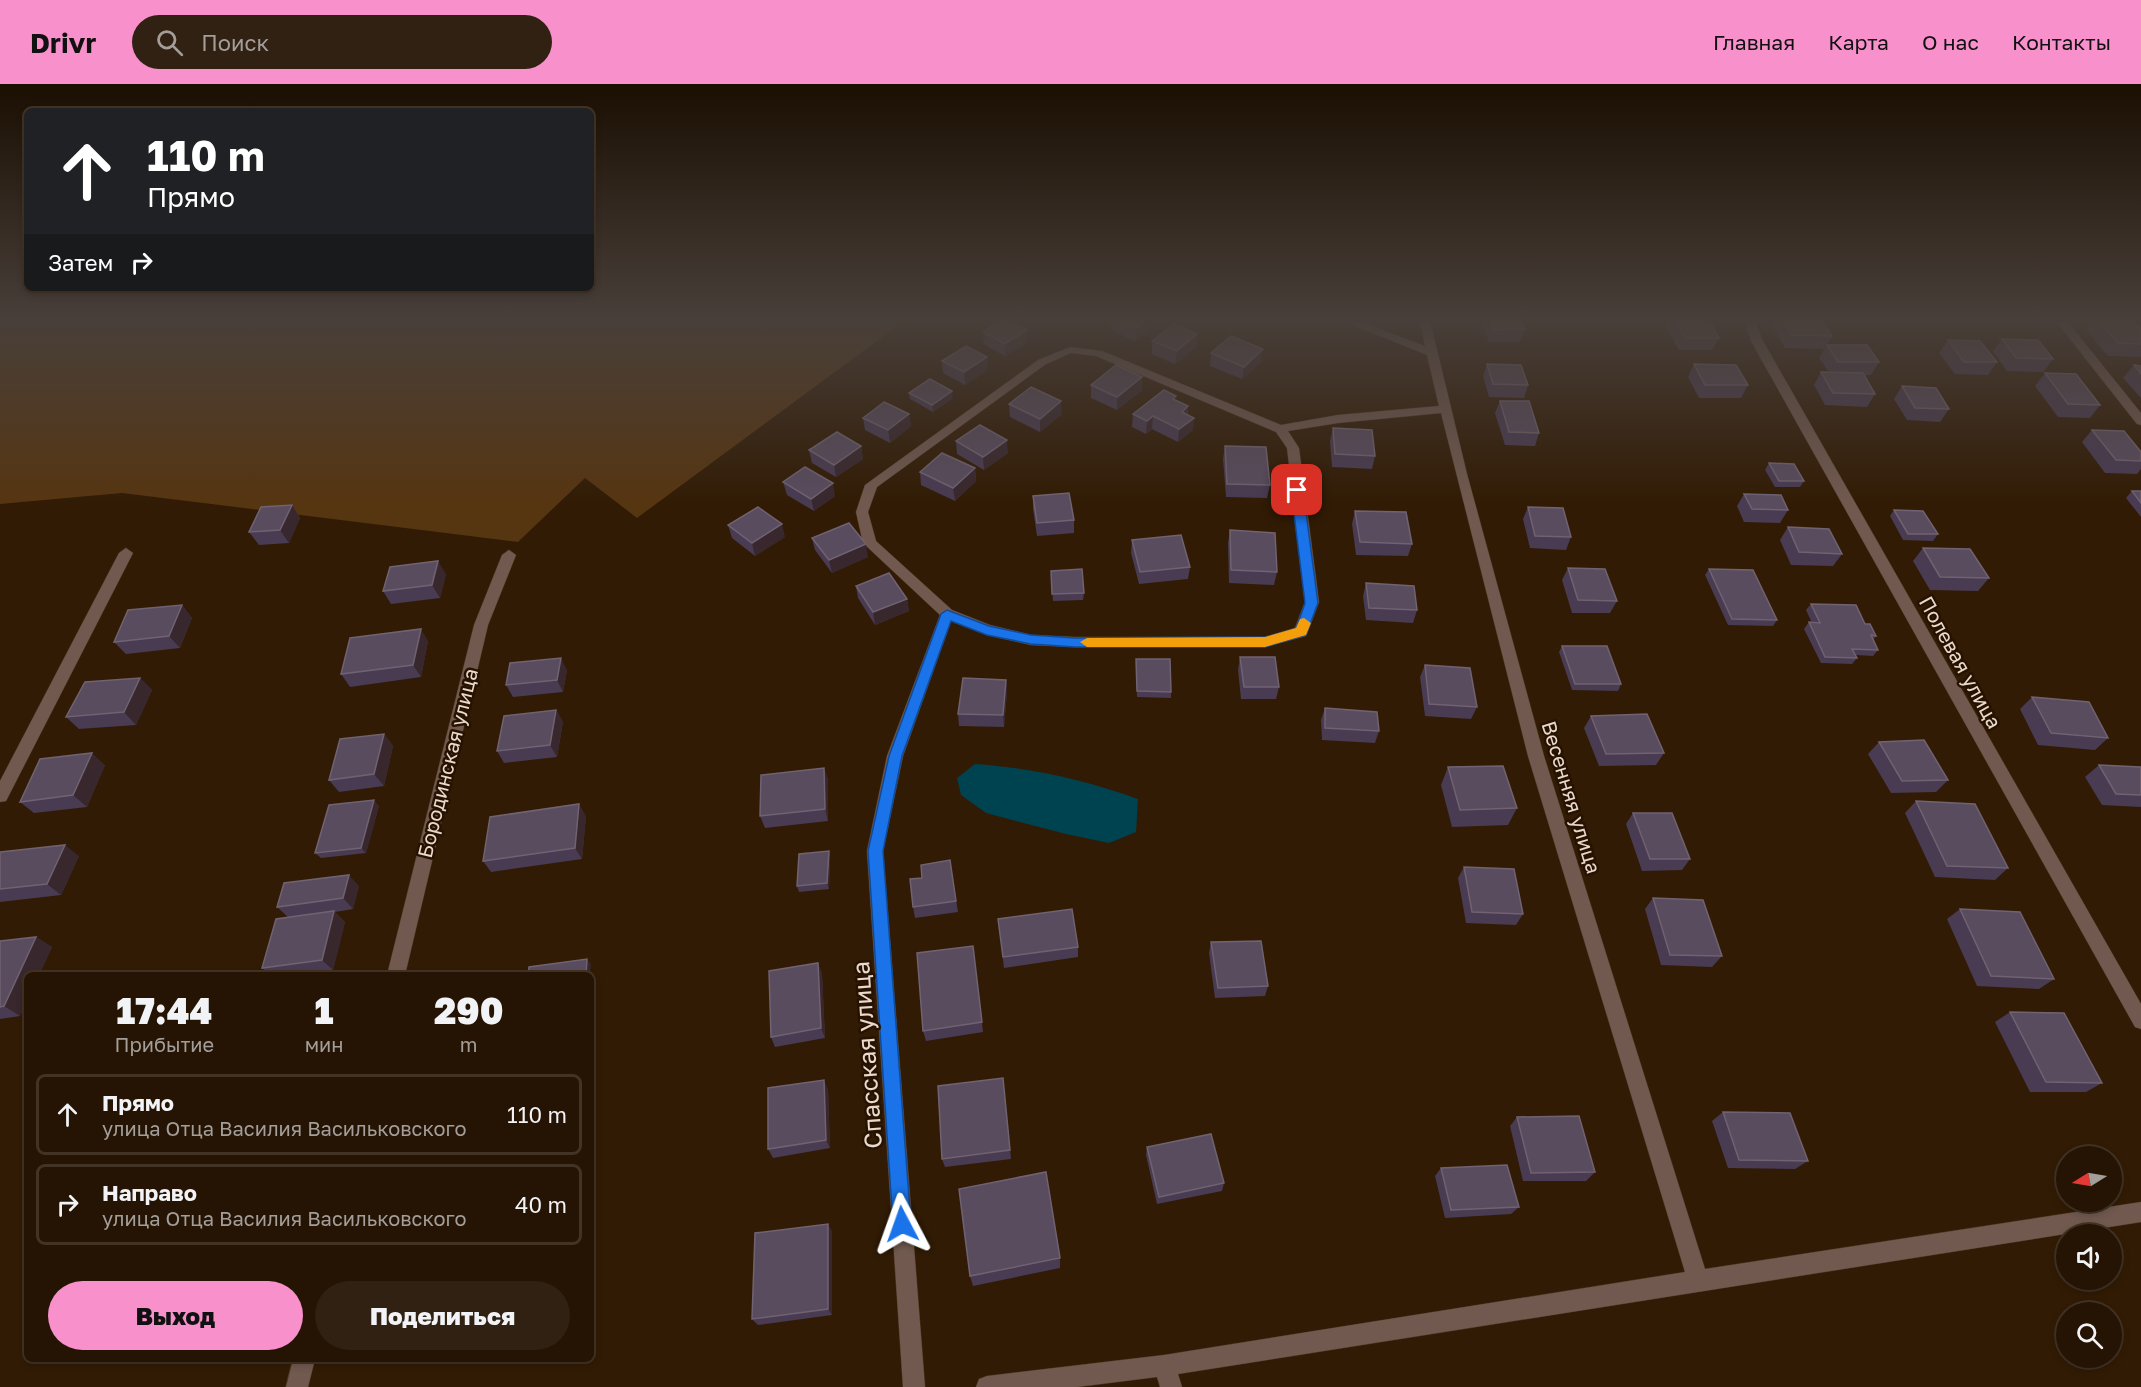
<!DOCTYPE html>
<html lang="ru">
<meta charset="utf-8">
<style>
body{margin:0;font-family:"Golos Text",sans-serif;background:#312112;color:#f1f3f6;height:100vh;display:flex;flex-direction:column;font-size:22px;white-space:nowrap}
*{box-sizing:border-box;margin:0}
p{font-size:20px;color:#a39e9a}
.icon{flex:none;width:33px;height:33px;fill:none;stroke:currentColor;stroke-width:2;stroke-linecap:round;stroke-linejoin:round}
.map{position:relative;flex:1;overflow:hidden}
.panel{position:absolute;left:24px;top:888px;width:570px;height:390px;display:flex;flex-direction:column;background:#251403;border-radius:9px;box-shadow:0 3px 9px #0003,0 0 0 2px #423325}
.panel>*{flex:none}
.banner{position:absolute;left:24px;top:24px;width:570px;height:183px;border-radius:9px;box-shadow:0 3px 9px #0003,0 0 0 2px #423325;background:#202124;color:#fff;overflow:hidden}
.needle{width:39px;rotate:259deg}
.buttons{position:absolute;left:2056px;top:1062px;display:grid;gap:12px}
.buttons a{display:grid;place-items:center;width:66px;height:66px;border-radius:50%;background:#251403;box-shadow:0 3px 9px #0003,0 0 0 2px #423325;font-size:30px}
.pin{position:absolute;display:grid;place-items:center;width:51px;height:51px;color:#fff;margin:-26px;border-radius:12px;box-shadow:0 3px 9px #0006}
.me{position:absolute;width:66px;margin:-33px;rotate:356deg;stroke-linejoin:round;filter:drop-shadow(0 0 4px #0008)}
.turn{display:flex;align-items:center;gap:21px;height:126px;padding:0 24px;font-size:27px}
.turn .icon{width:78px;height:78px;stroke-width:2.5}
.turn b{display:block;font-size:42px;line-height:51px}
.then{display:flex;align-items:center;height:57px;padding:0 24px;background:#0003;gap:12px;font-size:22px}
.eta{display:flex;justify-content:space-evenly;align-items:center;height:102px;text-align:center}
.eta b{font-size:36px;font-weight:800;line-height:42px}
.button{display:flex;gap:12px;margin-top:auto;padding:12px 24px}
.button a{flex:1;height:69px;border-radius:36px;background:#f890cc;color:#111;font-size:24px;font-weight:800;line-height:69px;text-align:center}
.button a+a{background:#312112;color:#f1f3f6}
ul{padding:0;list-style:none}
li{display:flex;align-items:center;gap:18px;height:81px;margin:0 12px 9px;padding:0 12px;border:3px solid #423325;border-radius:9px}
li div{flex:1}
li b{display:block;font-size:22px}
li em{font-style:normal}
header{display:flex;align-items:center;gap:36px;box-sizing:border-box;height:84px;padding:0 30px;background:#f890cc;color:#111}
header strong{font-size:28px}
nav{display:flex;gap:33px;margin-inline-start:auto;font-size:21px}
.search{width:420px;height:54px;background:#312112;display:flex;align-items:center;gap:15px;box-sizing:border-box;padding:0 21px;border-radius:33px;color:#a39e9a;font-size:22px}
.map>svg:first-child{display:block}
.green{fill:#563511}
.water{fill:#004350}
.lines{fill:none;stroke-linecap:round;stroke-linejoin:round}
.minor-casing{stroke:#4b3620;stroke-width:1}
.minor{fill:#71594f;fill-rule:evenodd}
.wall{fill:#483b52}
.shaded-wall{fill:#38272d}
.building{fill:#594c5f;stroke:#706271;stroke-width:1.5}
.route{fill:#1a73e8;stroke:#114b97;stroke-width:1.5}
.slow{fill:#f59e0b}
.labels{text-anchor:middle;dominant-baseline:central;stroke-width:5;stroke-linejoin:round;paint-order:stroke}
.street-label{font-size:20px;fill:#e9dacd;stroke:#271200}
.near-street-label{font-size:24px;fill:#e9dacd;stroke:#271200}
</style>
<header>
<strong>Drivr</strong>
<div class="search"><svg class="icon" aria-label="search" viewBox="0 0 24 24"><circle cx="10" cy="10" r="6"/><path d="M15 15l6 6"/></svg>Поиск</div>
<nav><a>Главная</a><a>Карта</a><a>О нас</a><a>Контакты</a></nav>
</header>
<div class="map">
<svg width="2141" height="1303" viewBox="0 0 2141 1303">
<rect width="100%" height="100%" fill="#311b04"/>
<path class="green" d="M0,237H904L637,434L585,394L518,458L122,409L0,420Z"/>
<path class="water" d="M975,680C1032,684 1085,696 1138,715L1136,748L1109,759L1066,750L986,729L961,711L957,694Z"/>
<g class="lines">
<g class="minor-casing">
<path id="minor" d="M1343,237H1358L1425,262L1420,237H1430L1467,390L1544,672L1705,1185L2141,1118V1138L1178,1290L1182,1303H1160L1157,1293L1077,1303H976L979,1295L987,1292L1164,1271L1685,1188L1528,672L1441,329L1338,339L1288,347L1299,364L1319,518L1306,552L1265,563H1075L1031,561L987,551L951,537L903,672L883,767L925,1303H903L867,767L887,672L940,531L863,459L856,428L865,401L1038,276L1070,263L1102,267L1281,341L1338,331L1439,322L1427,271ZM1071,269L1096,272L1276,348L1287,364L1305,518L1295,544L1265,553H1075L1031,551L990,541L952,526L876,457L868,428L877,403L1046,280Z
M1745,237H1755L1763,257L2141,920V945L2135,943L1751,257Z
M2056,237H2067L2141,329V341L2137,340Z
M126,464L133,469L6,717L0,718V697L119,469Z
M509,466L516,471L488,541L405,891H387L474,541L502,471Z
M293,1275H315L308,1303H286Z"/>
</g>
<use href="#minor" class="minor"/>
</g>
<path class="wall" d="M1111,237H1152V243L1135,257L1111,246Z
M1481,237H1521L1525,245L1520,258H1489Z
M1669,237H1709L1719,254L1712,266H1679L1666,243Z
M1776,237H1822L1832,252L1824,265L1785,264L1773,243Z
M2092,237H2134L2141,245V273L2108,272L2086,246Z
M983,248L1027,259L1005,272L984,260Z
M2002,255L2053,275L2043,288L2007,287L1993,267Z
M1948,256L1997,278L1988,291L1955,290L1939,269Z
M1152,257L1196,263L1175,280L1152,270Z
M1827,261L1879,278L1871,291H1864L1875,310L1867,323L1825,321L1814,301L1821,288H1829L1819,274Z
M1211,269L1261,278L1242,295L1210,282Z
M942,277L988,286L965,301L943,289Z
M1487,280L1528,301L1524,314L1489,313L1483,292Z
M1694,280L1748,301L1741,314H1699L1688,293Z
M2134,281L2141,282V314L2123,294Z
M2045,289L2100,321L2090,334L2058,333L2035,302Z
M1142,293V306L1117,326L1091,314V301Z
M1902,302L1949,325L1940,338L1907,336L1894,315Z
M909,309L953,314L933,328L910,315Z
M1175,316L1188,322V331L1193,346L1178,358L1152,345L1146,350L1132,343L1133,330Z
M1500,317L1539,349L1535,362L1505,361L1495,329Z
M1009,320L1062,330L1040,348L1010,333Z
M909,330L911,342L890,359L865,346L863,334Z
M1333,344L1375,372L1372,385L1332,383L1330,357Z
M2092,346L2141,368V385L2137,390L2105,389L2082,358Z
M956,357L1008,369L984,386L957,370Z
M861,362L863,375L836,393L812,379L809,366Z
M1225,362L1270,401L1267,414L1226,413L1223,375Z
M1769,379L1804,397L1800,403H1775L1765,386Z
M975,384L976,397L955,417L921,401L920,388Z
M783,398L835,412L814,427L787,411Z
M2132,407H2141V433L2126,414Z
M1744,410L1788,426L1780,439L1744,438L1737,422Z
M1033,412L1074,436V449L1037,452L1033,425Z
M292,421L300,434L289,459L259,461L249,448Z
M1528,423L1571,453L1566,466L1530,464L1523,435Z
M1894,426L1938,450L1933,457L1903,456L1890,432Z
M1355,427L1412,460L1408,472L1356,471L1352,440Z
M728,441L785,453L755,472L732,454Z
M1788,443L1842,470L1833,482L1791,481L1780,456Z
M1230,446L1277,488L1274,501L1229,499L1228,459Z
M812,454L868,473L832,489L815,466Z
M1132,456L1190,483L1188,495L1139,500L1131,469Z
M1923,464L1989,494L1978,507L1930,506L1913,477Z
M1568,484L1617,517L1610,529H1572L1562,496Z
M1709,485L1777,536L1773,542L1728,541L1705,491Z
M1051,487L1084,509L1083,516L1053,517Z
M446,490L440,514L391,520L383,507Z
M1366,499L1417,526L1413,539L1366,536L1363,512Z
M856,502L907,515L909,527L875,541L858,514Z
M1811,520L1865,540L1876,552L1873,556L1878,566L1873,572L1856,571L1857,574L1852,580L1821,579L1804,545L1809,538L1812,539L1806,526Z
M182,521L192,534L180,564L126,570L114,558Z
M428,557L421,593L350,603L341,590Z
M1562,562L1621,600L1618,607L1572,606L1559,568Z
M1240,573L1279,603L1276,615H1241L1238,586Z
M1136,575L1171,608V614L1137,613Z
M1425,581L1477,623L1471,635L1425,632L1420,593Z
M567,586L563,608L513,613L506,601Z
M140,594L152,606L136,641L79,645L66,633Z
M1006,596L1007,608L1004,643L959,642L958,630Z
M2032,613L2108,654L2095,666L2038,661L2020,625Z
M1325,624L1379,647L1375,659L1322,656L1321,636Z
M556,626L563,638L557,673L504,679L497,667Z
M1591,632L1664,669L1656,681L1599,682L1584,644Z
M384,650L393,662L384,702L339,708L329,696Z
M1879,658L1948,696L1936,708L1891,709L1868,670Z
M105,681L87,723L34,729L20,718Z
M2099,681L2141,683V723L2102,721L2085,693Z
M1448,683L1517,724L1508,741L1452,743L1441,701Z
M824,684L828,696V737L765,744L760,732Z
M1916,717L2008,784L1995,796L1935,793L1905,729Z
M379,722L366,769L321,774L315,769Z
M1633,729L1690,775L1682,786L1642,787L1626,740Z
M586,732L582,775L491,788L483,777Z
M829,767L830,773L829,805L799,808L797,802Z
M0,768L79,772L61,811L0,818Z
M950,776L958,828L915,834L913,823L922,794Z
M1464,783L1523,830L1516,841L1466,839L1458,794Z
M359,802L353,825L335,828L345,838L333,886L301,891H270L262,884L289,834L277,823Z
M1653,814L1722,872L1712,883L1661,881L1645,825Z
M1960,825L2054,895L2039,905L1977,902L1947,835Z
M998,835L1078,863V873L1004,884Z
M36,853L52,863L20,932L0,935V857Z
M1211,858L1268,902L1265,912L1215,914L1209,869Z
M973,862L983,948L926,957L923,947Z
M818,879L822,890L825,954L775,963L771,953Z
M2010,928L2102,999L2086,1008H2030L1995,938Z
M1003,994L1011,1075L945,1083L942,1075Z
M828,1005L830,1064L773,1074L768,1065Z
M1723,1028L1808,1077L1795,1085L1728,1084L1712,1037Z
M1517,1033L1595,1088L1586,1097H1523L1510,1042Z
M1147,1063L1224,1099L1222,1107L1157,1120L1146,1071Z
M1441,1084L1519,1123L1511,1130L1445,1134L1435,1092Z
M832,1147V1231L758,1241L752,1235Z
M1060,1174V1184L973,1202L970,1192Z
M132,1275H177L149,1280Z
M373,1275H426L383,1279Z"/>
<path class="shaded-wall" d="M1144,237H1152V243L1135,257L1136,244Z
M1027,246V259L1005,272V260Z
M1197,250L1196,263L1175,280L1177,267Z
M1263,265L1261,278L1242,295L1244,283Z
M987,273L988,286L965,301L964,288Z
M1142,293V306L1117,326V313Z
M952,307L953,314L933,328L932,321Z
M1061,317L1062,330L1040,348V335Z
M1188,322L1187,335L1182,328Z
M909,330L911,342L890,359L888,346Z
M1153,332L1152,345L1146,350L1147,337Z
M1194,334L1193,346L1178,358L1179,345Z
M1007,356L1008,369L984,386L983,373Z
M861,362L863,375L836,393L834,381Z
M975,384L976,397L955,417L953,404Z
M833,399L835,412L814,427L811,415Z
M292,421L300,434L289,459L280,446Z
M782,440L785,453L755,472L752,459Z
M866,460L868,473L832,489L829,476Z
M438,477L446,490L440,514L432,501Z
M907,515L909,527L875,541L873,528Z
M182,521L192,534L180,564L169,552Z
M421,545L428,557L421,593L413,581Z
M561,574L567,586L563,608L557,596Z
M140,594L152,606L136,641L124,628Z
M1006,596L1007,608L1004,643L1003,631Z
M556,626L563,638L557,673L550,661Z
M384,650L393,662L384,702L374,690Z
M92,669L105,681L87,723L73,711Z
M824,684L828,696V737L825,725Z
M374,716L379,722L366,769L361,764Z
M579,720L586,732L582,775L575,764Z
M65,761L79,772L61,811L47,800Z
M829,767L830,773L829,805L827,799Z
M349,791L359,802L353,825L343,814Z
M334,827L345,838L333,886L322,876Z
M36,853L52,863L39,891H27V918L20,932L4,922Z
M587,875L591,880L590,891H586Z
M818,879L822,890L825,954L821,944Z
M824,996L828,1005L830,1064L826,1056Z
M828,1140L832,1147V1231L828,1225Z"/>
<path class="building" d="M1001,237H1010L1027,246L1005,260L983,248Z
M1119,237H1144L1136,244Z
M1490,237H1521L1525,245L1494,246Z
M1676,237H1709L1719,254H1685Z
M1784,237H1822L1832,252L1792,251Z
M2099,237H2134L2141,245V260L2118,259Z
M1174,240L1197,250L1177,267L1152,257Z
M1231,252L1263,265L1244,283L1211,269Z
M2002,255L2038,256L2053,275L2016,274Z
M1948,256L1980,257L1997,278H1964Z
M1827,261H1867L1879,278H1838Z
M966,262L987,273L964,288L942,277Z
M1487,280L1521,281L1528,301L1493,300Z
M1694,280L1736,281L1748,301H1705Z
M1116,281L1142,293L1117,313L1091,301Z
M2134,281L2141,282V290Z
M1821,288L1863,289L1875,310L1833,309Z
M2045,289L2076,290L2100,321L2068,320Z
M930,295L952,307L932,321L909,309Z
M1902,302L1936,304L1949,325L1915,324Z
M1031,303L1061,317L1040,335L1009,320Z
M1164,306L1176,312L1173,315L1188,322L1182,328L1194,334L1179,345L1153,332L1147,337L1133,330Z
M1500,317H1529L1539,349L1509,348Z
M884,318L909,330L888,346L863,334Z
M980,341L1007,356L983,373L956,357Z
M1333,344L1372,346L1375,372L1335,370Z
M2092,346L2124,347L2141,368V377L2116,376Z
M837,348L861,362L834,381L809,366Z
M1225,362L1266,363L1270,401L1227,400Z
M942,369L975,384L953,404L920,388Z
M1769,379L1794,380L1804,397H1779Z
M805,383L833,399L811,415L783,398Z
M2132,407H2141V419Z
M1069,409L1074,436L1037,439L1033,412Z
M1744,410L1781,411L1788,426L1752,425Z
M292,421L280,446L249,448L261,423Z
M758,423L782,440L752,459L728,441Z
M1528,423L1563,424L1571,453L1535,452Z
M1894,426L1923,427L1938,450H1908Z
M1355,427L1406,428L1412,460L1360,458Z
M849,439L866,460L829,476L812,454Z
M1788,443L1829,445L1842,470L1799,468Z
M1230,446L1275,449L1277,488L1231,486Z
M1181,451L1190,483L1140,488L1132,456Z
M1923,464L1970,465L1989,494L1940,493Z
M438,477L432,501L383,507L390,483Z
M1568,484L1605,485L1617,517L1578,516Z
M1082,485L1084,509L1052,510L1051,487Z
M1709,485L1753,486L1777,536L1732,535Z
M889,489L907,515L873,528L856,502Z
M1366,499L1414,502L1417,526L1369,524Z
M1811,520L1856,521L1865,540H1870L1876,552L1871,551L1878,566L1852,565L1857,574L1825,573L1809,538L1820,539Z
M182,521L169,552L114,558L128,526Z
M421,545L413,581L341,590L350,554Z
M1562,562H1607L1621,600H1575Z
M1240,573H1275L1279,603H1244Z
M561,574L557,596L506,601L510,579Z
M1136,575H1170L1171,608L1137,607Z
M1425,581L1470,584L1477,623L1429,620Z
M140,594L124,628L66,633L85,598Z
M963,594L1006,596L1003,631L958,630Z
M2032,613L2089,618L2108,654L2051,649Z
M1325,624L1377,628L1379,647L1325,644Z
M556,626L550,661L497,667L504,632Z
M1647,630L1664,669L1606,670L1591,632Z
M384,650L374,690L329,696L340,655Z
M1924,656L1948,696L1902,697L1879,658Z
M92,669L73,711L20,718L40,675Z
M2099,681L2141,683V711L2116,710Z
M1503,682L1517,724L1460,726L1448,683Z
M824,684L825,725L760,732L761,691Z
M374,716L361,764L315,769L329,721Z
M1916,717L1975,720L2008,784L1947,782Z
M579,720L575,764L483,777L490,733Z
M1633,729H1672L1690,775H1650Z
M65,761L47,800L0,805V768Z
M829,767L827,799L797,802L799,770Z
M950,776L956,817L913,823L910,795L922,794L921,781Z
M1464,783L1514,785L1523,830L1472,828Z
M349,791L343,814L277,823L284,799Z
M1653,814L1703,816L1722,872L1670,871Z
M1072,825L1078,863L1003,873L998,835Z
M1960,825L2020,828L2054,895L1991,892Z
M334,827L322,876L262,884L276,835Z
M36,853L4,922L0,923V857Z
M1261,857L1268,902L1218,904L1211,858Z
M973,862L982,938L923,947L917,869Z
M587,875L586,891H528L529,883Z
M818,879L821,944L771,953L769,887Z
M2010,928L2064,929L2102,999L2046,998Z
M1003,994L1010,1066L942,1075L938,1002Z
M824,996L826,1056L768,1065V1004Z
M1723,1028L1790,1029L1808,1077L1739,1076Z
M1579,1032L1595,1088L1531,1089L1517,1033Z
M1211,1050L1224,1099L1159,1113L1147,1063Z
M1507,1081L1519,1123L1451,1126L1441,1084Z
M1046,1088L1060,1174L970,1192L959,1105Z
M828,1140V1225L752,1235L755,1149Z"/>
<linearGradient id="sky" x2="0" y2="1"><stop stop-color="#1b0f02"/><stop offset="0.56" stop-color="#483f3a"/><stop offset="1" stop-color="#483f3a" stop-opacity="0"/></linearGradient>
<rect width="2141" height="420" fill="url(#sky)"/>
<path class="route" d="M1297,402L1303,406L1318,519L1306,551L1265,563H1075L1031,560L987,551L951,537L902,672L883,767L911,1140L909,1146L902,1149L896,1146L893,1140L868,767L889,672L941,530L947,526L989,542L1031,551L1075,554L1265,553L1296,545L1305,519L1291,406Z"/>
<path class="slow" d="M1304,534L1311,539L1306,551L1265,563H1087L1080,558L1087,554L1265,553L1296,544L1300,535Z"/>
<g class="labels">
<g class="street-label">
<text transform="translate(1961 578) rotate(61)">Полевая улица</text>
<text transform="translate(447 679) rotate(-76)">Бородинская улица</text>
<text transform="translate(1572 713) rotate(73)">Весенняя улица</text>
</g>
<g class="near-street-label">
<text transform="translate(866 971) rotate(-94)">Спасская улица</text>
</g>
</g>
</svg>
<div class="buttons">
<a><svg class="needle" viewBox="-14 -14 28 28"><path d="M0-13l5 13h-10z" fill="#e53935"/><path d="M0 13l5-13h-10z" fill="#a39e9a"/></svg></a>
<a><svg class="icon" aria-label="sound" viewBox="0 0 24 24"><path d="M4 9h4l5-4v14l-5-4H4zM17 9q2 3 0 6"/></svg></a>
<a><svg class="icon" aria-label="search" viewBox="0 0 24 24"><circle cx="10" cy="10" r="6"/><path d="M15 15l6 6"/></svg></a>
</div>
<div class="pin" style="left:1297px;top:406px;background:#d93025"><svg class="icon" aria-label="arrive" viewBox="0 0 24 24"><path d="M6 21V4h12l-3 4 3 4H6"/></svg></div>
<svg class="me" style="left:902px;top:1140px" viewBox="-20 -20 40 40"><path d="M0-17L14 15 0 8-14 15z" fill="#1a73e8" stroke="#fff" stroke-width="4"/></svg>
<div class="banner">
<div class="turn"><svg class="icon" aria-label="ahead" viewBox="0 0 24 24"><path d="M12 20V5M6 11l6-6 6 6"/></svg><div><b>110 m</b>Прямо</div></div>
<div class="then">Затем<svg class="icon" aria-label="right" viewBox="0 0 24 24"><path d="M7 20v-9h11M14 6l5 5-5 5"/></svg></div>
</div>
<section class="panel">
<div class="eta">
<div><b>17:44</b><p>Прибытие</p></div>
<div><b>1</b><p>мин</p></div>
<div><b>290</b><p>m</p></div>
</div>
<ul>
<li><svg class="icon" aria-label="ahead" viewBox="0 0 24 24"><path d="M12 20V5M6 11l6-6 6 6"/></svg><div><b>Прямо</b><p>улица Отца Василия Васильковского</p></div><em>110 m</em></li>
<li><svg class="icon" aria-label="right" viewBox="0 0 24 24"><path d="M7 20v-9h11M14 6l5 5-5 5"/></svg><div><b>Направо</b><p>улица Отца Василия Васильковского</p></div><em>40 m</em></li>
</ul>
<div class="button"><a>Выход</a><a>Поделиться</a></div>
</section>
</div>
